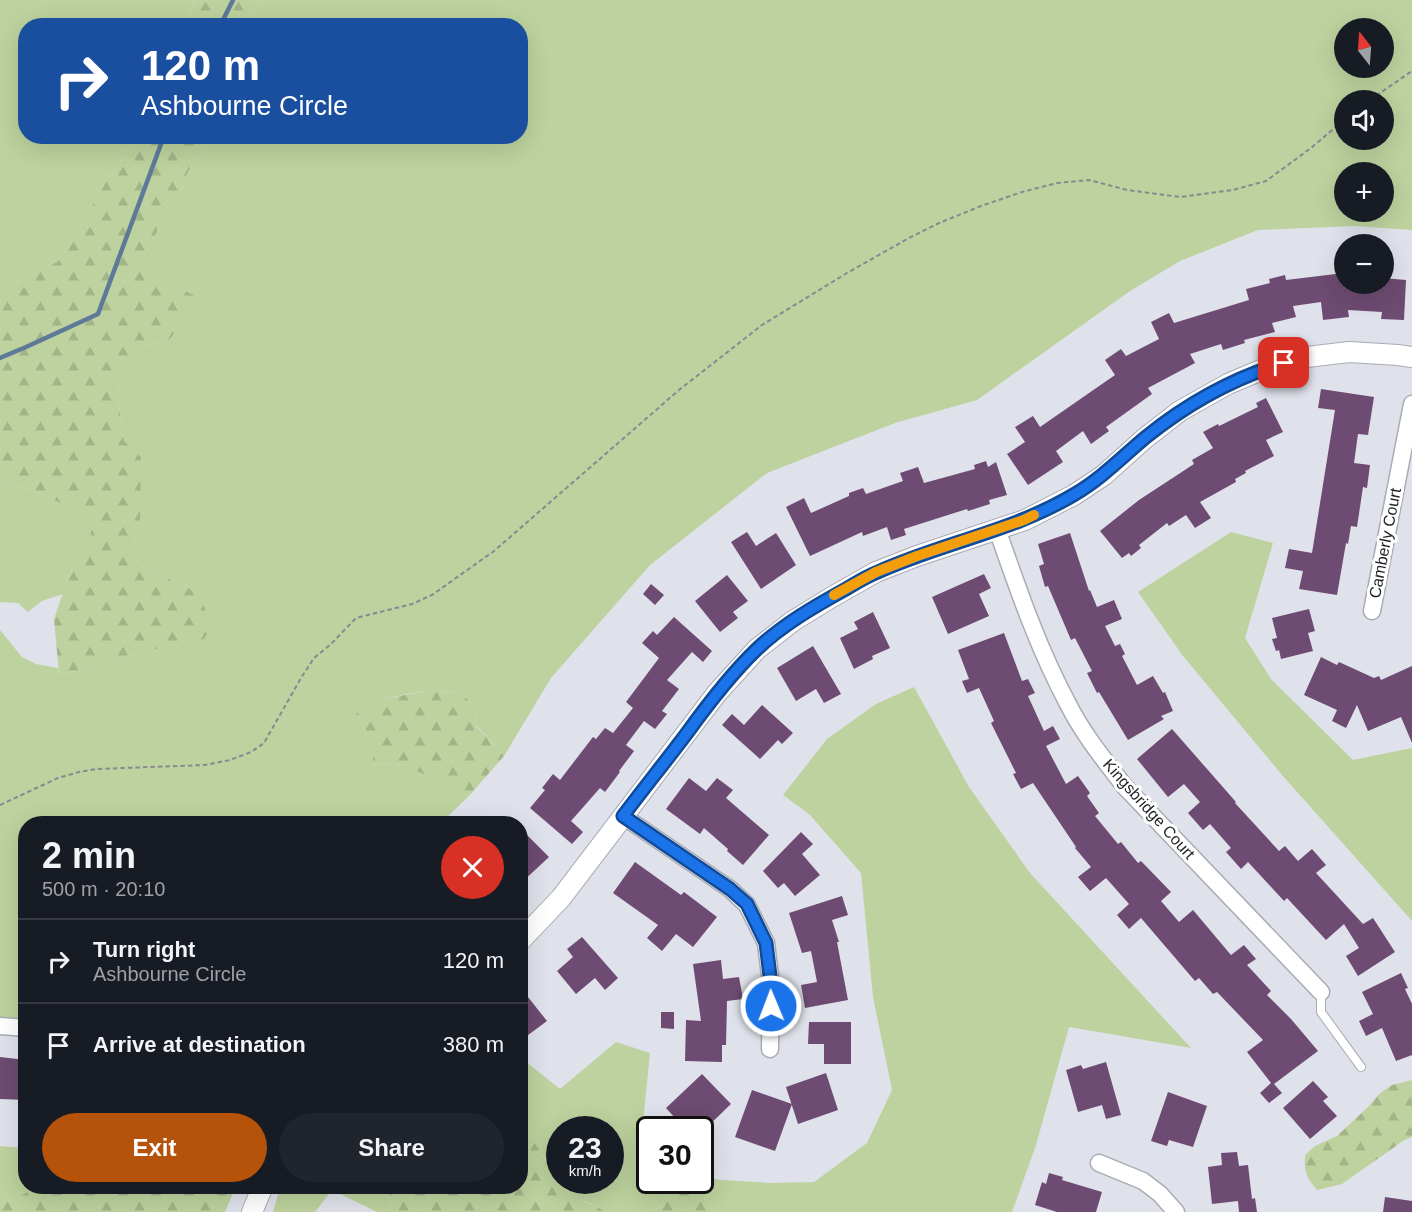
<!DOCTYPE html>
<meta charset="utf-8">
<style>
body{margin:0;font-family:Arial,sans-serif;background:#20242c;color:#f1f3f6;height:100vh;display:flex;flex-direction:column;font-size:22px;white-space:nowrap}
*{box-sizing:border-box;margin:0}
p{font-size:20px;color:#9ea1a6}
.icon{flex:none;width:33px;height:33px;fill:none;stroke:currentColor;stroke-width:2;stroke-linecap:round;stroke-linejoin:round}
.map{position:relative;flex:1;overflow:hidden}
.side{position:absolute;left:18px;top:816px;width:510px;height:378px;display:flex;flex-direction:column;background:#171b24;border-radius:24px;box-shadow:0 6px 24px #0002}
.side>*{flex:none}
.banner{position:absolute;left:18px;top:18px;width:510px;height:126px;border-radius:24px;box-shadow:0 6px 24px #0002;background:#1a4fa0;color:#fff;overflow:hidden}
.needle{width:39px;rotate:343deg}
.controls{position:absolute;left:1334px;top:18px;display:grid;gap:12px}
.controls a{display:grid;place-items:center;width:60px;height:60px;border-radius:50%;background:#171b24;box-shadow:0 6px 24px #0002;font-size:30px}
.speed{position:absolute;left:546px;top:1116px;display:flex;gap:12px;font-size:30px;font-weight:700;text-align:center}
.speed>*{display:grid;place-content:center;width:78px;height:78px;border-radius:50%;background:#171b24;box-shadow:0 6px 24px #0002;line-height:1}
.speed small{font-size:15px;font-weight:400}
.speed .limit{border:3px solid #111;border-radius:9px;background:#fff;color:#111}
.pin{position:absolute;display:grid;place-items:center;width:51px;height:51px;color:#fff;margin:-26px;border-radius:12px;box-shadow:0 3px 9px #0006}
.me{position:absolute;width:66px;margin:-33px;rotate:359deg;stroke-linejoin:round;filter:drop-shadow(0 0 4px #0008)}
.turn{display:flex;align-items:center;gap:21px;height:126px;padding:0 24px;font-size:27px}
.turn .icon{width:78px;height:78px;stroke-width:2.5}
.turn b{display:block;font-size:42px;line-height:51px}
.round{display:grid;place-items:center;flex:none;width:63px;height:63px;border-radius:32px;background:#20242c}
.headline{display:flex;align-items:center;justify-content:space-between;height:102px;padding:0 24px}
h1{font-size:36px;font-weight:700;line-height:45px}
.primary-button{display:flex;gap:12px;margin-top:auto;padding:12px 24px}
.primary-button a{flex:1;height:69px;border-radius:36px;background:#b45309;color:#fff;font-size:24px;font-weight:700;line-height:69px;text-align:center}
.primary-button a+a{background:#20242c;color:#f1f3f6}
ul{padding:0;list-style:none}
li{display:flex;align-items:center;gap:18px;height:84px;padding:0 24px;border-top:2px solid #363941}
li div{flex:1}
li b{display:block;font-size:22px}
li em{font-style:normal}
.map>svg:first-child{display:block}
.grass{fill:#bdd29e;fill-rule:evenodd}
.forest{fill:url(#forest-firs)}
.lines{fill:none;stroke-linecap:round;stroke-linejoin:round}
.stream{stroke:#5e7a98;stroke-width:4.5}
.building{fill:#6e4b72}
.service-casing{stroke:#aaabb4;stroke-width:10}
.minor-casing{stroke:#aaabb4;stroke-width:19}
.tertiary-casing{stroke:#aaabb4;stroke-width:22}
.path{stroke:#888990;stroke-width:2;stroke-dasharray:4.5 3;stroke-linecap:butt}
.service{stroke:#fff;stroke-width:8}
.minor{stroke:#fff;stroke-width:16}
.tertiary{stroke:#fff;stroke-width:20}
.route-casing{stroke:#114b97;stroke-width:15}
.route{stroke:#1a73e8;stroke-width:10}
.slow{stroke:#f59e0b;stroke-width:10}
.labels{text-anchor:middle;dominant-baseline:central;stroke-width:6;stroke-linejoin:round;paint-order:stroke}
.street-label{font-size:16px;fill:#1f2023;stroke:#fff}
</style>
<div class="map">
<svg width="1412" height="1212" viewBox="0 0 1412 1212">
<defs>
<pattern id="forest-firs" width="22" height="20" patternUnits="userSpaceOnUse" patternTransform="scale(1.5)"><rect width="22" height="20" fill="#bdd29e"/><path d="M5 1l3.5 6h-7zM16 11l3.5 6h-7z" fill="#a2b488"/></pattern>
</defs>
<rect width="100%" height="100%" fill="#e0e2eb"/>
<path class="grass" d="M0,0H195L188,18L182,25L26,26V136L133,137L126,155L108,176L77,234L57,262L0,291Z
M262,0H1412V230L1354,226L1258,230L1180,261L1130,291L977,400L895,423L767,473L650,565L551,678L504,756L476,725L475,710L462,692L426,691L407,694L383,699L356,713C363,727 376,750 374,765L383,763L404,765L469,796L441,823L26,824L25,1020L0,1017V630L22,657L36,664L58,668L59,674L83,670L136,653L197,592L143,567L133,556L135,534L140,524L124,441L118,397L119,379L130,360L146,346L170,339L194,295L165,281L144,255L157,232V207L178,196L189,170L213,137L520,136V26L243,25ZM1344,28H1383V68H1344ZM1344,100H1383V140H1344ZM1344,172H1383V212H1344Z
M0,480L31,490L86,514L92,526L90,538L68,578L63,594L42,601L28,612L18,603L0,602Z
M1231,532L1273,543L1245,638L1271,679L1353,760L1412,748V921L1282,775L1183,656L1138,592Z
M914,687L969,787L1030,873L1191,1048L1069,1027L1036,1145L1012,1212H716L704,1199L722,1180L771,1183L814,1182L867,1143L892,1090L873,997L861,873L809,814L783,795L827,739L876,704Z
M616,1042L650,1053L642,1132L649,1140L650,1180L676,1181L660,1207L650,1212H607L574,1196L560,1184L544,1157L527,1134L521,1130L520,1057L560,1089ZM560,1130H610V1180H560Z
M0,1146L25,1148L26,1186L41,1187L9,1201L0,1203Z
M283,1186L388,1187L392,1212H377L332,1190L315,1212H273L279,1191Z"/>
<path class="forest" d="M195,0H262L243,25H182L188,18Z
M133,137H213L189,170L178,196L157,207V232L144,255L165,281L194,295V306L170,339L146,346L130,360L119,379L118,397L124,441L141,457L140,524L135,534L133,556L143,567L197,592L209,617L210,628L204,639L136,653L83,670L59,674L54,619L68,578L90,538L92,526L85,514L31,490L0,480V291L57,262L77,234L108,176L126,155Z
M426,691L462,692L475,710L476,726L504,756L469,796L404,765L383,763L373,765C376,750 363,727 356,713L383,699Z
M1412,1080V1137L1403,1141L1342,1184L1317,1190C1306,1176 1304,1173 1305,1155L1315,1146L1337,1136L1368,1107L1380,1093L1392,1085Z
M521,1130C539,1142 546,1165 559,1182C570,1197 591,1204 607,1212H392L388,1187L520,1186Z
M701,1177L722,1180L704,1199L716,1212H650L660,1207L676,1181L700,1180Z
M41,1186H227L233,1193L225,1212H0V1203L9,1201Z"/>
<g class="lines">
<path class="stream" d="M220,26L233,0
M0,358L26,347L98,314L164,136"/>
</g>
<path class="building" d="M1344,273V284H1383V278L1406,280L1404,320L1381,319L1382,312L1348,310L1349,317L1323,320L1321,302L1293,306L1296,317L1272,323L1275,332L1244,340L1245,343L1223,350L1221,344L1190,354L1195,363L1148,388L1152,394L1106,427L1109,431L1091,444L1083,431L1056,451L1063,462L1028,485L1007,454L1025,442L1015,427L1033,416L1040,427L1115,375L1105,360L1121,349L1126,356L1159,339L1151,322L1169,313L1174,323L1249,300L1246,289L1270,283L1269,279L1285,275L1286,280Z
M1321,389L1374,397L1368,435L1358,434L1354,463L1370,465L1367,488L1363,487L1357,527L1351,526L1348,544L1346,543L1337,595L1299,589L1303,571L1285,568L1289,549L1312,553L1335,410L1318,408Z
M1266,398L1283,432L1266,440L1274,456L1245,471L1246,473L1235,479L1236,482L1200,502L1211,518L1195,528L1186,515L1169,526L1167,523L1139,545L1141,548L1131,556L1129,553L1122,558L1100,531L1139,500L1194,464L1192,460L1213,448L1203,432L1218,424L1219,426L1258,407L1256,403Z
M986,461L988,467L996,462L1007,495L989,500L990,504L968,511L967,509L904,529L906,535L891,540L887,527L863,536L862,532L810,556L786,507L804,498L811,513L849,496V493L863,488L866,494L903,481L900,473L918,467L924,483L975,469L974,465Z
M747,532L756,546L776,533L796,565L761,589L731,542Z
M1070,533L1089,591L1090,590L1097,607L1114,600L1122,619L1105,626L1115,646L1120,644L1125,654L1122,656L1137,685L1153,676L1163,693L1165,692L1173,711L1161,716L1164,719L1128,740L1099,692L1097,693L1087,673L1092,671L1075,638L1071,640L1048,586L1045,587L1039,566L1044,564L1038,544Z
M984,574L991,588L979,594L989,616L948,634L932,597Z
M727,575L748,601L733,612L738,618L720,632L695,601Z
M651,584L664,595L655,605L643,594Z
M1309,609L1315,631L1308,633L1313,651L1281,659L1279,650L1276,651L1272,639L1277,638L1272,618Z
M873,612L890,648L872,656L873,659L854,669L840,638L858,629L854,622Z
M674,617L712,651L703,662L692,652L667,680L679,689L662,711L667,714L655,729L644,721L626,745L634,751L619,771L620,772L605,792L600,788L571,821L583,832L572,844L530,808L545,790L542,788L553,774L560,780L593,737L596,739L605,728L613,733L633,708L626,702L659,658L642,643L653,631L657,635Z
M1004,633L1022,681L1028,679L1035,693L1028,696L1044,731L1053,726L1060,739L1046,746L1066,784L1078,776L1090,793L1087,796L1099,813L1095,816L1118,844L1121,842L1138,863L1141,861L1171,892L1161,901L1179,922L1193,910L1231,955L1244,945L1256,959L1247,965L1271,991L1267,995L1291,1019L1318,1051L1274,1084L1282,1093L1269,1103L1260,1093L1271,1083L1247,1052L1263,1040L1217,992L1213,994L1199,978L1195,981L1141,918L1129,929L1117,915L1129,904L1106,878L1090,891L1078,877L1091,867L1075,848L1076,847L1033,783L1021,789L1013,774L1016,773L991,723L994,721L979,688L967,693L962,681L969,679L958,650Z
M813,646L841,694L824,703L816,689L796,701L777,668Z
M1321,657L1337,665L1339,662L1374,678L1379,676L1381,680L1412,666V743L1401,717L1368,731L1357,705L1346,728L1332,721L1337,710L1304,695Z
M762,705L793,733L782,744L778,740L760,759L722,725L732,714L744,725Z
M1172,729L1236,802L1235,803L1279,851L1285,846L1298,861L1312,849L1326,865L1316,873L1363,924L1373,918L1395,952L1358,976L1346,956L1359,948L1344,924L1326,940L1287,898L1284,901L1248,862L1241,869L1226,852L1231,848L1210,824L1203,830L1188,813L1200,802L1184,784L1168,797L1137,759Z
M689,778L706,791L717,778L733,790L726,798L769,835L743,865L727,851L728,849L704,828L700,834L666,809Z
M520,828L549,857L520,884Z
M801,832L813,844L802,854L820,875L795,896L784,883L778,888L763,871Z
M635,862L681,895L684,892L717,917L693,947L676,934L662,951L647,938L658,925L613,893Z
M842,896L848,915L832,920L839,942H837L848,1000L805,1008L801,985L817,982L811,951L802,953L789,913Z
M582,937L618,978L605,990L595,978L576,994L557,971L573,957L567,949Z
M721,960L723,979L739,977L743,999L727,1001L726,1045H722V1062L685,1061L686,1020L701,1021L693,964Z
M1401,973L1408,988L1405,989L1412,1004V1055L1396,1061L1382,1028L1366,1036L1359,1021L1373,1014L1362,992Z
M520,987L547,1021L520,1041Z
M661,1012H674V1029L661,1028Z
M809,1022H851V1064H824V1044H808Z
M0,1057L26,1060V1100L0,1099Z
M1106,1062L1121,1115L1106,1119L1102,1105L1078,1112L1066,1070L1081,1065L1083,1069Z
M826,1073L838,1110L798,1124L786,1087Z
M702,1074L731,1104L704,1130H686L666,1108Z
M1313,1081L1328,1097L1323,1101L1337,1116L1310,1139L1283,1108Z
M752,1090L792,1104L775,1151L735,1137Z
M1168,1092L1207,1106L1193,1147L1169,1140L1167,1146L1151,1141Z
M1237,1152L1239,1166L1248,1165L1252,1199L1255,1198L1257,1212H1239L1238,1201L1212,1204L1208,1167L1222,1165L1221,1153Z
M1049,1173L1063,1177L1062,1180L1102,1192L1096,1212H1057L1035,1205L1042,1182L1046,1184Z
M1385,1197L1412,1201V1212H1383Z"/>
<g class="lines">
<g class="service-casing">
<path id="service" d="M1321,992V1012L1361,1067"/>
</g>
<g class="minor-casing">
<path id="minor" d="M997,529C1018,589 1038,648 1068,704C1083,734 1105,761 1125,787L1321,992
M1372,611L1412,404
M623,816L730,889L747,905L766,943L771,984L770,1049
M0,1026L26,1028
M1099,1163L1143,1181L1160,1194L1176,1212"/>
</g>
<g class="tertiary-casing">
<path id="tertiary" d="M520,941L561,898L717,693L757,649L793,621L832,597L876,572L917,556L1025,520L1074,495L1104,475L1144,439L1180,411L1228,384L1261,370L1307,357L1349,352L1398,355L1412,357
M252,1212L263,1186"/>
</g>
<path class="path" d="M1370,100L1412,71
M0,805L58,778L79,772L96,769L205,765L230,760L251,752L264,743L301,678L314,658L331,644L356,618L412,604L432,595L456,578L494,551L679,390L762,325L847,273L909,238L939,223L981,206L1022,192L1057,183L1089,180L1127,190L1180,197L1233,190L1266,181L1311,148L1344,120"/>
<use href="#service" class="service"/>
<use href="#minor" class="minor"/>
<use href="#tertiary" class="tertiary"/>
</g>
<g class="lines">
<g class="route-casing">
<path id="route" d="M771,1006V984L766,943L747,904L730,889L623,816C644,788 666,761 687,733C708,704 730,675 756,650C782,625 815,606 846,589C856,583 867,576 878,572C942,543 1014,531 1075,494C1102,478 1122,457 1146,437C1187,404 1233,378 1284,363"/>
</g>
<use href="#route" class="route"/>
<path class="slow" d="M834,595L876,572L917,556L1024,520L1034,515"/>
</g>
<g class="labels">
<g class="street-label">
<text transform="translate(1385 543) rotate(-79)">Camberly Court</text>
<text transform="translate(1149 809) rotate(48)">Kingsbridge Court</text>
</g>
</g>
</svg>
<div class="controls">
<a><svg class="needle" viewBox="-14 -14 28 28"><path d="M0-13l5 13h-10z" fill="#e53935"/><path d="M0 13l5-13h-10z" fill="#9ea1a6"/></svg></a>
<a><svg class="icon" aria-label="sound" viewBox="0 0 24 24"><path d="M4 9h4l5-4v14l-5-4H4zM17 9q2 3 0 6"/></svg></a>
<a>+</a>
<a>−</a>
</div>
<div class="speed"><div>23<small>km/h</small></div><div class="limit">30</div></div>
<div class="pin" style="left:1284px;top:363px;background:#d93025"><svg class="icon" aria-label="arrive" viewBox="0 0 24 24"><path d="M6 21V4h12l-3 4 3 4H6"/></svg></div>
<svg class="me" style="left:771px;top:1006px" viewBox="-20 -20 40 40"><circle r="17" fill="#1a73e8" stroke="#fff" stroke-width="3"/><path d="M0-11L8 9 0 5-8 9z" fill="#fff"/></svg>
<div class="banner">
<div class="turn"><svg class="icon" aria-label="right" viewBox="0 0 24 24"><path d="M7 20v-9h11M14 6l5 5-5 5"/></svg><div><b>120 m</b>Ashbourne Circle</div></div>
</div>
<section class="side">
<div class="headline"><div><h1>2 min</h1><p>500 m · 20:10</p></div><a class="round" style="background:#d93025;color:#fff"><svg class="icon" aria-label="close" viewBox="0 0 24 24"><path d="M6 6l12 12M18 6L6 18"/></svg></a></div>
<ul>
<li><svg class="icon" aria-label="right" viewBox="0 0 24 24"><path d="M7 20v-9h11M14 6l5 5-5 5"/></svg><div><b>Turn right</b><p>Ashbourne Circle</p></div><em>120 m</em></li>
<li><svg class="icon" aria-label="arrive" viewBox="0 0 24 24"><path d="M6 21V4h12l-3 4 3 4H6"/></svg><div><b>Arrive at destination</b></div><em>380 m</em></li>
</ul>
<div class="primary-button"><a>Exit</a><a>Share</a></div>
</section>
</div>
